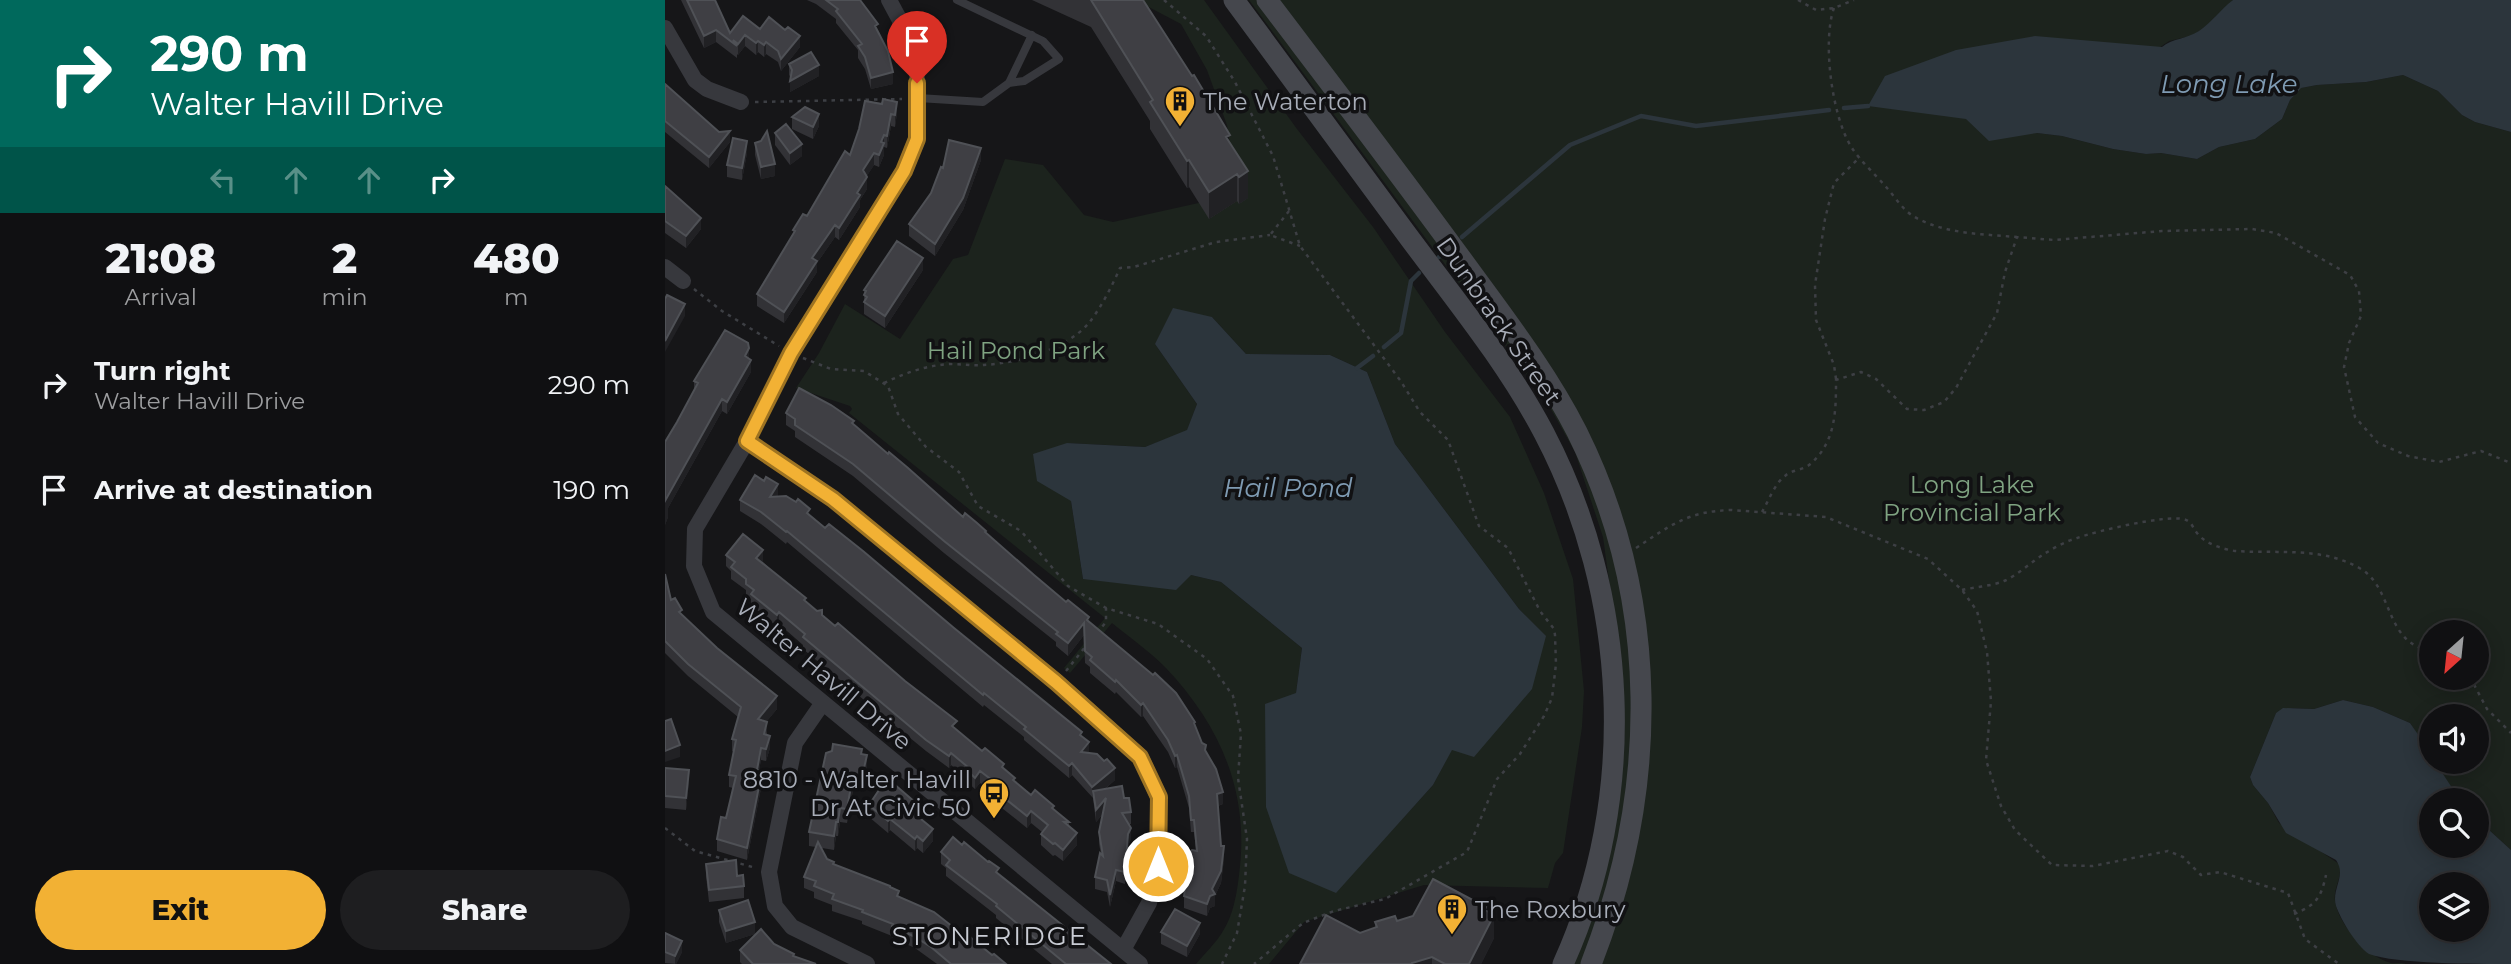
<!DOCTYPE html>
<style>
body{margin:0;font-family:Montserrat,sans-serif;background:#1e1e20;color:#f1f3f6;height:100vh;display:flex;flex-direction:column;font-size:26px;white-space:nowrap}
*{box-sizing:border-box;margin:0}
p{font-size:23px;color:#9c9d9f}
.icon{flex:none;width:38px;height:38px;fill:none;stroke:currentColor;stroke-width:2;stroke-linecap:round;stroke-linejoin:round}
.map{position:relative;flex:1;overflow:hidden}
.drawer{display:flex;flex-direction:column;background:#101012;width:665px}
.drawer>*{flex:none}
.hud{background:#00695c;color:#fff;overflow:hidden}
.needle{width:46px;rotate:207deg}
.controls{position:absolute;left:1754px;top:620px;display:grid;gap:14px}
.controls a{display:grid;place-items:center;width:70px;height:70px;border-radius:50%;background:#101012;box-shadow:0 4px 18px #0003,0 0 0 2px #303032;font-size:35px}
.pin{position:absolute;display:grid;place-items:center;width:60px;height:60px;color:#fff;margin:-72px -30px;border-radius:50% 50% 50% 0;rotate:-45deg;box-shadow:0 0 7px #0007}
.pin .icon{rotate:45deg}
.me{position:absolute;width:77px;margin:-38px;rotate:0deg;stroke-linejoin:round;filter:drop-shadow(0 0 5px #0008)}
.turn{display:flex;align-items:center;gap:24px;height:147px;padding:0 35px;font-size:32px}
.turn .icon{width:91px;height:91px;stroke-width:2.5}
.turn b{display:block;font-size:49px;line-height:60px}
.lanes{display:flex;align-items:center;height:66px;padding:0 35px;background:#0003;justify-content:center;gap:35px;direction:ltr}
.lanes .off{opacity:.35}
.eta{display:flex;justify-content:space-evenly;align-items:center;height:119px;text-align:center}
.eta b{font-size:42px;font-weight:800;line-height:49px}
.button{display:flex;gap:14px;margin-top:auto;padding:14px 35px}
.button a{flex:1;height:80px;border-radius:42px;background:#f2b134;color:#111;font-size:28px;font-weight:800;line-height:80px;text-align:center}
.button a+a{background:#1e1e20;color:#f1f3f6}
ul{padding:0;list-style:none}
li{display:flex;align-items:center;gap:21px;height:105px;padding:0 35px}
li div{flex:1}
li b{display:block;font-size:26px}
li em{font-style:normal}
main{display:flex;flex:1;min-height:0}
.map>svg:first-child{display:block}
.green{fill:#1c231d;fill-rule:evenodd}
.water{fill:#2c353c;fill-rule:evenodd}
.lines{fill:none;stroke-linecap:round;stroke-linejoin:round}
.stream{stroke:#2c353c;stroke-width:4.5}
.path{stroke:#3d3f44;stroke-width:2.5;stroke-dasharray:3.5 5;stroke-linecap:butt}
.service{stroke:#37383d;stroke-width:8}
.minor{stroke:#37383d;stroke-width:16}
.secondary{stroke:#45474d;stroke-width:21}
.wall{fill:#323236}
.shaded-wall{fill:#212124}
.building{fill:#3f3f44;stroke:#4f5156;stroke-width:2}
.route-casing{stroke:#9d7322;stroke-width:18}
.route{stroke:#f2b134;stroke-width:12}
.labels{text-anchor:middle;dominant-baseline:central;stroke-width:7;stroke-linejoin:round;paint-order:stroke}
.poi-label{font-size:24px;fill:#a8adb8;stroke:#111113;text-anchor:start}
.street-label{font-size:24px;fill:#a8adb8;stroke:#111113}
.park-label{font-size:24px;fill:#7fa381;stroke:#111113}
.water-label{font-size:26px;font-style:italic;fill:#7f9bb3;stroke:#111113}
.neighbourhood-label{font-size:26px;letter-spacing:2px;fill:#c9ccd4;stroke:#111113}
</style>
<main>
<section class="drawer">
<div class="hud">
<div class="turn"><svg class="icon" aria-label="right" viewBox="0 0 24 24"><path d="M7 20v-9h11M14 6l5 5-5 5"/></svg><div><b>290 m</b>Walter Havill Drive</div></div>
<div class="lanes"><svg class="icon off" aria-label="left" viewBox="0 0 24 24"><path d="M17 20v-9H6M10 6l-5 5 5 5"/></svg><svg class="icon off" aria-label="ahead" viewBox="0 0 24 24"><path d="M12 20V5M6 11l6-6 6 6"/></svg><svg class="icon off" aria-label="ahead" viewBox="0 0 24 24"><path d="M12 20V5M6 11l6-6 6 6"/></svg><svg class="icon" aria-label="right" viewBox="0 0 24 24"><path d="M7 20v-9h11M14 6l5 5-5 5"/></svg></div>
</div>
<div class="eta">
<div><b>21:08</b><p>Arrival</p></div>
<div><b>2</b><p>min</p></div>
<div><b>480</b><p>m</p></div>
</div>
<ul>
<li><svg class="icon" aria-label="right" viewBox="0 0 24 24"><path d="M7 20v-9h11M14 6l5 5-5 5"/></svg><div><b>Turn right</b><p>Walter Havill Drive</p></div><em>290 m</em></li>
<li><svg class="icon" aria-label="arrive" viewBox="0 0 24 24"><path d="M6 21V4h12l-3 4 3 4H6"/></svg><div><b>Arrive at destination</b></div><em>190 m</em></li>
</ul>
<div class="button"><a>Exit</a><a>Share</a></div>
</section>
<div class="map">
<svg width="1846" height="964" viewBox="0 0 1846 964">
<rect width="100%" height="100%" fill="#161618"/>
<path class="green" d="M476,0H539L632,129L708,227L780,332L845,417L879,493L908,579L919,691L917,727L898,853L890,863L883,888L759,885L639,922L604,964H531C540,953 551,943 558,931C568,916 572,893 574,875C585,793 556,726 500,667C484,651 464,637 447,623L405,673L399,668L440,618L184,413L187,409L185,406L131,388L154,353L180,304L235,339L288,259L303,255L340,159L378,165L419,215L448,222L547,200L570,177L562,125L542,70L516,24L478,4ZM547,317L581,354L665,355L702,372L730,444L854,609L880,636L787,749L768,785L670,893L631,693L637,648L556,582L526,575L418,579L406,501L402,443L480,447L522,431L532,404L490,344Z
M584,0H1568L1537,30L1526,36L1504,41L1372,133L1397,136L1448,149L1481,154L1496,153L1532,159L1554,147L1590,139L1617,119L1625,100L1635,88L1652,85L1701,82L1738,75L1773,91L1797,115L1810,122L1846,132V850L1811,818V800H1795L1768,761H1811V716H1766V757L1745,723L1708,707L1678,700L1649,709L1628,708L1611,713L1585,777L1588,785L1603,803L1614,823L1674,864C1678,878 1668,887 1670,901C1673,924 1702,957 1726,963C1731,964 1735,962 1741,964H901L932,879L950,624L938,537L910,452L882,402ZM1766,632H1811V677H1766Z"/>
<path class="water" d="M1568,0H1846V132L1810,122L1797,115L1773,91L1738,75L1701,82L1652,85L1636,88L1625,100L1617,119L1590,139L1554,147L1532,159L1496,153L1481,154L1448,149L1397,136L1372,133L1324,141L1301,119L1203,106L1220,76L1291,50L1370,36L1497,47C1508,38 1522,39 1534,31C1546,23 1556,9 1568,0Z
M508,308L547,317L581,354L665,355L702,372L730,444L854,609L881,636L867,689L809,757L787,750L768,785L671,893L624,873L601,807L600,704L631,693L637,648L556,582L526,575L511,590L418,579L406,501L372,481L368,454L402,443L480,447L522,430L532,404L490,344Z
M1678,700L1708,707L1745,723L1759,743L1766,761L1778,774L1795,800H1766V845H1811V818L1846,850V964C1811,964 1731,964 1704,954C1691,945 1676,920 1671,906C1666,889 1682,876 1671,860L1621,833L1603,803L1588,785L1585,777L1611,713L1618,708L1649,709ZM1766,884H1811V929H1766Z"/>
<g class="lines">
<path class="stream" d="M1179,108L1203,106
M797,237L905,145L976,116L1031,126L1164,110
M774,257L777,254
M719,347L736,333L746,281L754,273
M692,368L708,356"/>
<path class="path" d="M499,0L541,36L570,82L608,156L635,246L735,380L755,412L783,440L814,526L843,548L875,611L889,629L890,635L891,664L887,698L879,716L855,754L832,779L802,852L720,899L669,911L638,923L589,964
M1133,0L1151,10L1169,8L1189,0
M1169,8C1157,41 1167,118 1187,148C1196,162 1211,175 1222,188C1230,197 1238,210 1248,216C1278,234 1317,234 1352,237
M90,102L237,99
M624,211L605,235L635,246
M29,289L57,311L114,346
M138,358L166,369L199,371L223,386L233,414L261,447L294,472L313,506L356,531L403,586L441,608L493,624L542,659L568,696L576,734L573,778L582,839L580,886L572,933L557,964
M1171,379L1169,365L1151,320L1150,285L1160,219L1169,183L1195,157
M219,383C240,373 262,365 286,364C297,364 308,366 319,365C352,363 400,350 423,324C436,308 447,286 455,268L469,267L551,242L605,235
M1097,512C1103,502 1110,483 1120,476C1126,470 1138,470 1144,465C1171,443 1171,411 1171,380L1196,372L1211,379L1242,409L1259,410L1279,402L1291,388L1332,313L1340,272L1352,237L1389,240L1497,231L1587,229L1611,233L1685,275L1694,291L1696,316L1684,343L1679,367L1690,417L1713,443L1743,456L1774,462L1816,451L1846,463
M971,548C1006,525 1023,511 1067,510L1161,517L1263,559L1297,590L1312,611L1322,652L1326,701L1321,760L1336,806L1350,830L1387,865L1428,866L1503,851L1518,857L1536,875L1555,872L1623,893L1640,939L1674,964
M1297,590C1310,587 1327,586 1339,581C1353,575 1366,562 1379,554C1389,548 1401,541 1412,538C1432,531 1499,515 1518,519C1527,521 1527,527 1532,533C1540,544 1558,549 1570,551C1612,554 1657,546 1696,569C1729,589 1720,645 1766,650
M432,633L441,622V608
M401,671L421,646
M1805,677L1822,709L1846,733
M0,828L30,851L91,868
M1629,914C1651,905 1656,898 1661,875"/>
<path class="service" d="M292,0L378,41L394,59L359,81L344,83
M253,98L318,102L344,83L367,35"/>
<path class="minor" d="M224,0L246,41L252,68V139L239,171L126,353L82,441L30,529L29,566L48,612L475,964
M0,28L30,80L42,89L76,102
M0,267L18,281
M82,441L168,499L392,682L476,757L493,797V865L484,903L458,950
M157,704L130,743L104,872L110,906L127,927L202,964"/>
<path class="secondary" d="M569,0C626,77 683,154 740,232C788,297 841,361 879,433C964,595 974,797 898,964
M602,0C668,87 734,173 798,261C838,316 881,371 912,432C996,601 994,791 926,964"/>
</g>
<path class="wall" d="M16,0H50L65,33L95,29L135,47L116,71L113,62L101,54L99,57L93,52L91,55L80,46L73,55L72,54V58L51,42L39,48Z
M142,0H195L213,31L228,84L206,89L200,69L193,58V50L171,23V19L151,4Z
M367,0H478L565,142L583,198L574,204L572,201L544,219L524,187L522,188L485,129V121L426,27Z
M124,64L154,76L125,92L126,78L124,75Z
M0,84L65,142L44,168L0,132Z
M200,101L232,113L230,127L226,126L222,148L219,147V155L214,167L209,165L201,177L202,189L195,200V207L174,240L170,237L152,263V272L119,323L92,306V294L128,236V230L142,216L185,155L194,129Z
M127,117L154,126L148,139L127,129Z
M110,133L137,156L125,165L110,145Z
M90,143L110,176L96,179L90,155Z
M82,153L77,180L62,177V165Z
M316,160L298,210L270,256L244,236V224L266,193L278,168Z
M0,186L36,229L21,248L0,233Z
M258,270L220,328L199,314V290Z
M84,359L86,372L62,414L57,411L3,508V517L0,525L12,422L29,391V381Z
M121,413L189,425L298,517L321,534L424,622L530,727L541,752L558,804L553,806L556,846L559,859L556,883L550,896V906L545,908L542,916L519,908V896L531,850L529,832H526L524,808L512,767L510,768L503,752L478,716L476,717L451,692L450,694L425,673V667L420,663L419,635L403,656L391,646V642L279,553L188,476L130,437V431L121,425Z
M113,496L112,497L145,515L417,737L424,753L450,780L440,789L459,798L466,812V824H464L466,839L463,846L460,884L451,881L445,907L442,892L430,889V877L436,854L434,844V832L438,814L431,822L428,798L407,775L404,778L359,740V737L319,705L318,707L122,542L121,544L96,524L75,511V500Z
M61,555L98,562L141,602L292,730L339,769L350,782L366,795L389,810L404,822V826L412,845L398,861L390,855L388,856L376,845V834L377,832L366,823L362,828L328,801V793L315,783L310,789L302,782V778L286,765L284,768L261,751L211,710L138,649V645L114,624L112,627L86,605V599L81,595V590L66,579V571L61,566Z
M0,574L6,600L17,615L112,709L101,722L102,735L105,748L101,761L96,760L94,770L97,783L82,860L52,851V839L61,818L68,788L64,787V775L69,752L67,751V739L73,717L23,676L0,653Z
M197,754L202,769L197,791L188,790L182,823L175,822L173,836H171L169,850L157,848L162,859L169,864L225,888L234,896L341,964H272L250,948L227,938V936L197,924V921L167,911V905L149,898V892L139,888V877L151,847L144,846V832Z
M0,768L24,782L21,810L0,808Z
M204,805L257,820L268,841L258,853L252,848L250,851L225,830L223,833L204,817Z
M276,852L334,875L446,964H387L331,918V915L281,876V868L276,864Z
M41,864L79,886V898L44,902L41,876Z
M54,910L90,934L61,943L54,922Z
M821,911L829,938L816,964H635L695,933L710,928V922L732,921Z
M496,932L535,934L522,957L496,944Z
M0,933L17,952L11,964L0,963Z
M109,944L129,957L151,964H77L75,962V950Z"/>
<path class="shaded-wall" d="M51,30V42L39,48V36Z
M80,35V46L73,55V44Z
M135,36V47L116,71V59Z
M93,41V52L91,55V43Z
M101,42V54L99,57V45Z
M154,65V76L125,92V81Z
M228,72V84L206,89V78Z
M232,102V113L230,127V115Z
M154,114V126L148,139V127Z
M226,114V126L222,148V136Z
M65,131V142L44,168V157Z
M219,135V155L214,167V155L216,142Z
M82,141V153L77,180V168Z
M137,144V156L125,165V153Z
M316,148V160L298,210L270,256V244Z
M209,153V165L198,182V170Z
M524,160V187L522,188V161Z
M110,164V176L96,179V167Z
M583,171V198L574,204V177Z
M572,174V201L544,219V192Z
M202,177V189L195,200V207L174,240V228L192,193Z
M36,218V229L21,248V236Z
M170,225V237L152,263V272L119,323V312L147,258Z
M258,258V270L220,328V316Z
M20,304V316L0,352V341Z
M84,348V360L80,356Z
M86,360V372L62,414V402Z
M57,399V411L3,508V517L0,525V501Z
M113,484V496L105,509V497Z
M98,550V562L91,570V558Z
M114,612V624L112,627V615Z
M419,623V635L403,656V643Z
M112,696V709L93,732V719Z
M478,703V716L476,717V705Z
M105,736V748L101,761V749Z
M424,742V754L416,752Z
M15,745V757L0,762V751Z
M96,748V760L92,782V770Z
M286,753V765L284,768V756Z
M202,755V769L197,791V777Z
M512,755V767L510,768V756Z
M407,763V775L404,778V766Z
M450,768V780L429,798L428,791L427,799V787Z
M24,770V782L21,810V798Z
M97,771V783L82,860V848Z
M315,771V783L310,789V778Z
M188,775V790L182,823V809Z
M558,792V804L552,806V794Z
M441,798V810L431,822V810Z
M175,808V822L173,836V822Z
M257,808V820L251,815Z
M366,811V823L362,828V816Z
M225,819V830L223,833V821Z
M171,822V836L169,850V836Z
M466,828V839L463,846L460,884V872L463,834Z
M268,829V841L258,853V841Z
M412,833V845L398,861V850Z
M252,836V848L250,851V839Z
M559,846V859L556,883L550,896V906L545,908L542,916V904Z
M451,870V881L445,907V895Z
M829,915V938L816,964H804Z
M90,922V934L61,943V931Z
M535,923V934L522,957V946Z
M17,941V952L11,964H10V956Z
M767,957V964H747V963Z"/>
<path class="building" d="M22,0H50L65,33L78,16L95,29L104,17L120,30L123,27L135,36L116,59L113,51L101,42L99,45L93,41L91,43L80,35L73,44L68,40L72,46L51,30L39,36Z
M161,0H195L213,24L210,26L223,51L228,72L206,78L200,57L193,46L197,44L171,11L173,9Z
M426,0H478L527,76L529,75L565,135L561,137L583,171L574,177L572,174L544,192L524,160L522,161L485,102L488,100Z
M146,52L154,65L125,81L127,70L124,64Z
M0,84L54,132L65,131L44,157L0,121Z
M218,99L232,102L230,115L226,114L222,136L219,135L216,142L219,143L214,155L209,153L198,170L202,177L192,193L195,195L174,228L170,225L147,258L152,261L119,312L92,294L130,231L128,230L138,214L142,216L180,151L185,155L194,129L200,101L217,104Z
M140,107L154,114L148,127L127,117Z
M121,124L137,144L125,153L110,133Z
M102,131L110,164L96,167L90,143L96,141Z
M68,138L82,141L77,168L62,165Z
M284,140L316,148L298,198L270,244L244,224L266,193L276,167L278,168Z
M0,186L36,218L21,236L0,221Z
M232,241L258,258L220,316L199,302L202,297L199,295L201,291L199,290Z
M2,295L20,304L0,341V299Z
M60,330L83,343L84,348L80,356L86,360L62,402L57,399L0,501V442L12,422L33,383L29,381Z
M134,388L166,405L189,421L187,423L223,454L224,452L243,468L298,517L300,513L312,523L321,531L320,532L369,575L401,602L403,600L424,617L422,620L488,675L490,673L511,693L530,722L529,723L537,743L541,745L540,750L551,769L558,792L552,794L556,846H559L556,871L547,889L550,894L545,896L542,904L519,896L525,852L527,850L532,851L529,820H526L524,796L512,755L510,756L503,740L478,703L476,705L451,680L450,682L425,660L427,657L420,651L419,623L403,643L391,634L393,632L279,541L188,464L130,425V419L121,413Z
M90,475L99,481L101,477L113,484L105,497L121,496L131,502L133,499L145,509L142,513L160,528L164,524L198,551L289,628L417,732L415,735L424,742L416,752L432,754L439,761L442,759L450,768L427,787L407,763L404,766L359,729L361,727L319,693L318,695L122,531L121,532L96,512L75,500Z
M78,534L98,550L91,558L141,598L139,600L152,611L157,610V615L170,626L173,623L240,681L292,721L287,726L317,751L320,748L339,764L337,767L350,778L348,780L366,795L370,790L389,806L387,808L404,822H399L412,833L398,850L390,843L388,844L376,834L383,825L366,811L362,816L328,789L332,784L315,771L310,778L302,770L304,768L286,753L284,756L261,740L211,698L138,637L140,634L114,612L112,615L86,594L89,590L81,584V579L66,567L70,562L61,555Z
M0,574L6,600L10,598L17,610L14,612L52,648L112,696L93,719L102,722L99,734L105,736L101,749L96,748L92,770L97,771L82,848L52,839L56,817L61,818L71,776L64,775L71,740L67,739L76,707L23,664L0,641Z
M6,719L15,745L0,751V721Z
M168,744L197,749L196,754L202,755L197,777L188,775L182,809L175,808L173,822H171L169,836L144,832L161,753L167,751Z
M0,768L24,770L21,798L0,796Z
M222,778L257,808L251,815L268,829L258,841L252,836L250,839L225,819L223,821L204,805Z
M457,786L459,798H464L466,812L457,813L466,828L463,834L460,872L451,870L445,895L442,880L430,877L435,853L438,856L434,832L441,798L431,810L428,791Z
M288,837L297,845L299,842L323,862L324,861L334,868L331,872L446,964H401L331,906L332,904L281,865L285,860L276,852Z
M153,842L162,859L169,862L168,864L225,886V887L234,891L232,896L269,912L302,938L304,936L327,955L329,954L341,964H286L266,947L250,937L227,926L228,924L197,912L198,910L167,899L169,894L149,886L151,881L139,877Z
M71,860L72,876L78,875L79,886L44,890L41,864Z
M768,879L821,907L820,910L829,915L804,964H780L767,957L747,963V964H635L661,915L695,933L712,927L710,922L730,916L732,921L748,916Z
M83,900L90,922L61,931L54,910Z
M510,909L535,923L522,946L496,932Z
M96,929L109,944L129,954L128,956L151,964H88L75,950Z
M0,933L17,941L10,956L0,952Z"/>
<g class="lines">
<g class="route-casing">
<path id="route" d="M252,83V139L239,171L126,353L82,441L168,499L391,682L475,757L494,797L493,866"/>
</g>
<use href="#route" class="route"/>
</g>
<defs>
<g id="building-pin" transform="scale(1.575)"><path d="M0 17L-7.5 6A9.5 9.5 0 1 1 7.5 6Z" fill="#f2b134" stroke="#111113"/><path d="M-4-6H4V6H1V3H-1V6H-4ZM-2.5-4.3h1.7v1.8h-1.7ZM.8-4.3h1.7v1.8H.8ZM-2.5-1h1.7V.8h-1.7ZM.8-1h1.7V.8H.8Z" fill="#111"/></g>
<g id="bus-pin" transform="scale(1.575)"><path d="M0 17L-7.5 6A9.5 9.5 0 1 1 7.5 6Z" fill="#f2b134" stroke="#111113"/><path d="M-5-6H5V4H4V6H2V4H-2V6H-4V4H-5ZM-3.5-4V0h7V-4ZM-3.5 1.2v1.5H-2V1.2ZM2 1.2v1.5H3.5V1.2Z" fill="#111"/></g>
</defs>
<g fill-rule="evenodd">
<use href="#building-pin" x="515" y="101"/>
<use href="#bus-pin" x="329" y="793"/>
<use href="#building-pin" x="787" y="909"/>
</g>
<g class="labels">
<g class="poi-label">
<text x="538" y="101">The Waterton</text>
<text x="306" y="779" text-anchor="end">8810 - Walter Havill<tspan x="306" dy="28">Dr At Civic 50</tspan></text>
<text x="810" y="909">The Roxbury</text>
</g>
<g class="street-label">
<text transform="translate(834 321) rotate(55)">Dunbrack Street</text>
<text transform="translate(159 674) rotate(40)">Walter Havill Drive</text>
</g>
<g class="park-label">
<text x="351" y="350">Hail Pond Park</text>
<text x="1307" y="484">Long Lake<tspan x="1307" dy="28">Provincial Park</tspan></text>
</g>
<g class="water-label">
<text x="1564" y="84">Long Lake</text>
<text x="623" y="488">Hail Pond</text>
</g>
<g class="neighbourhood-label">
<text x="325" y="936">STONERIDGE</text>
</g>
</g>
</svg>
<div class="controls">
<a><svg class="needle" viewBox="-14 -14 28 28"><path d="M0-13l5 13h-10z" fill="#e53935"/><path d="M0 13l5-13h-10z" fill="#9c9d9f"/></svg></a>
<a><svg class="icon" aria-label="sound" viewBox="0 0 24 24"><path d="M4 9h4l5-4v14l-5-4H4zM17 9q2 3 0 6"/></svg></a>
<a><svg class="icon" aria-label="search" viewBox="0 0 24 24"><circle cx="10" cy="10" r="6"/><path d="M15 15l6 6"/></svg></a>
<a><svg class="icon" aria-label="layers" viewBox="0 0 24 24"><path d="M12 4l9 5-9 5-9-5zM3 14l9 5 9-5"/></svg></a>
</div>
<div class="pin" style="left:252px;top:83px;background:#d93025"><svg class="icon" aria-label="arrive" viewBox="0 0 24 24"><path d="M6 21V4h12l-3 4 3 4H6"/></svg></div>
<svg class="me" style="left:493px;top:866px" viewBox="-20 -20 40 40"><circle r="17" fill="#f2b134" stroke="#fff" stroke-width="3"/><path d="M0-11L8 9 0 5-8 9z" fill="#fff"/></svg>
</div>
</main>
